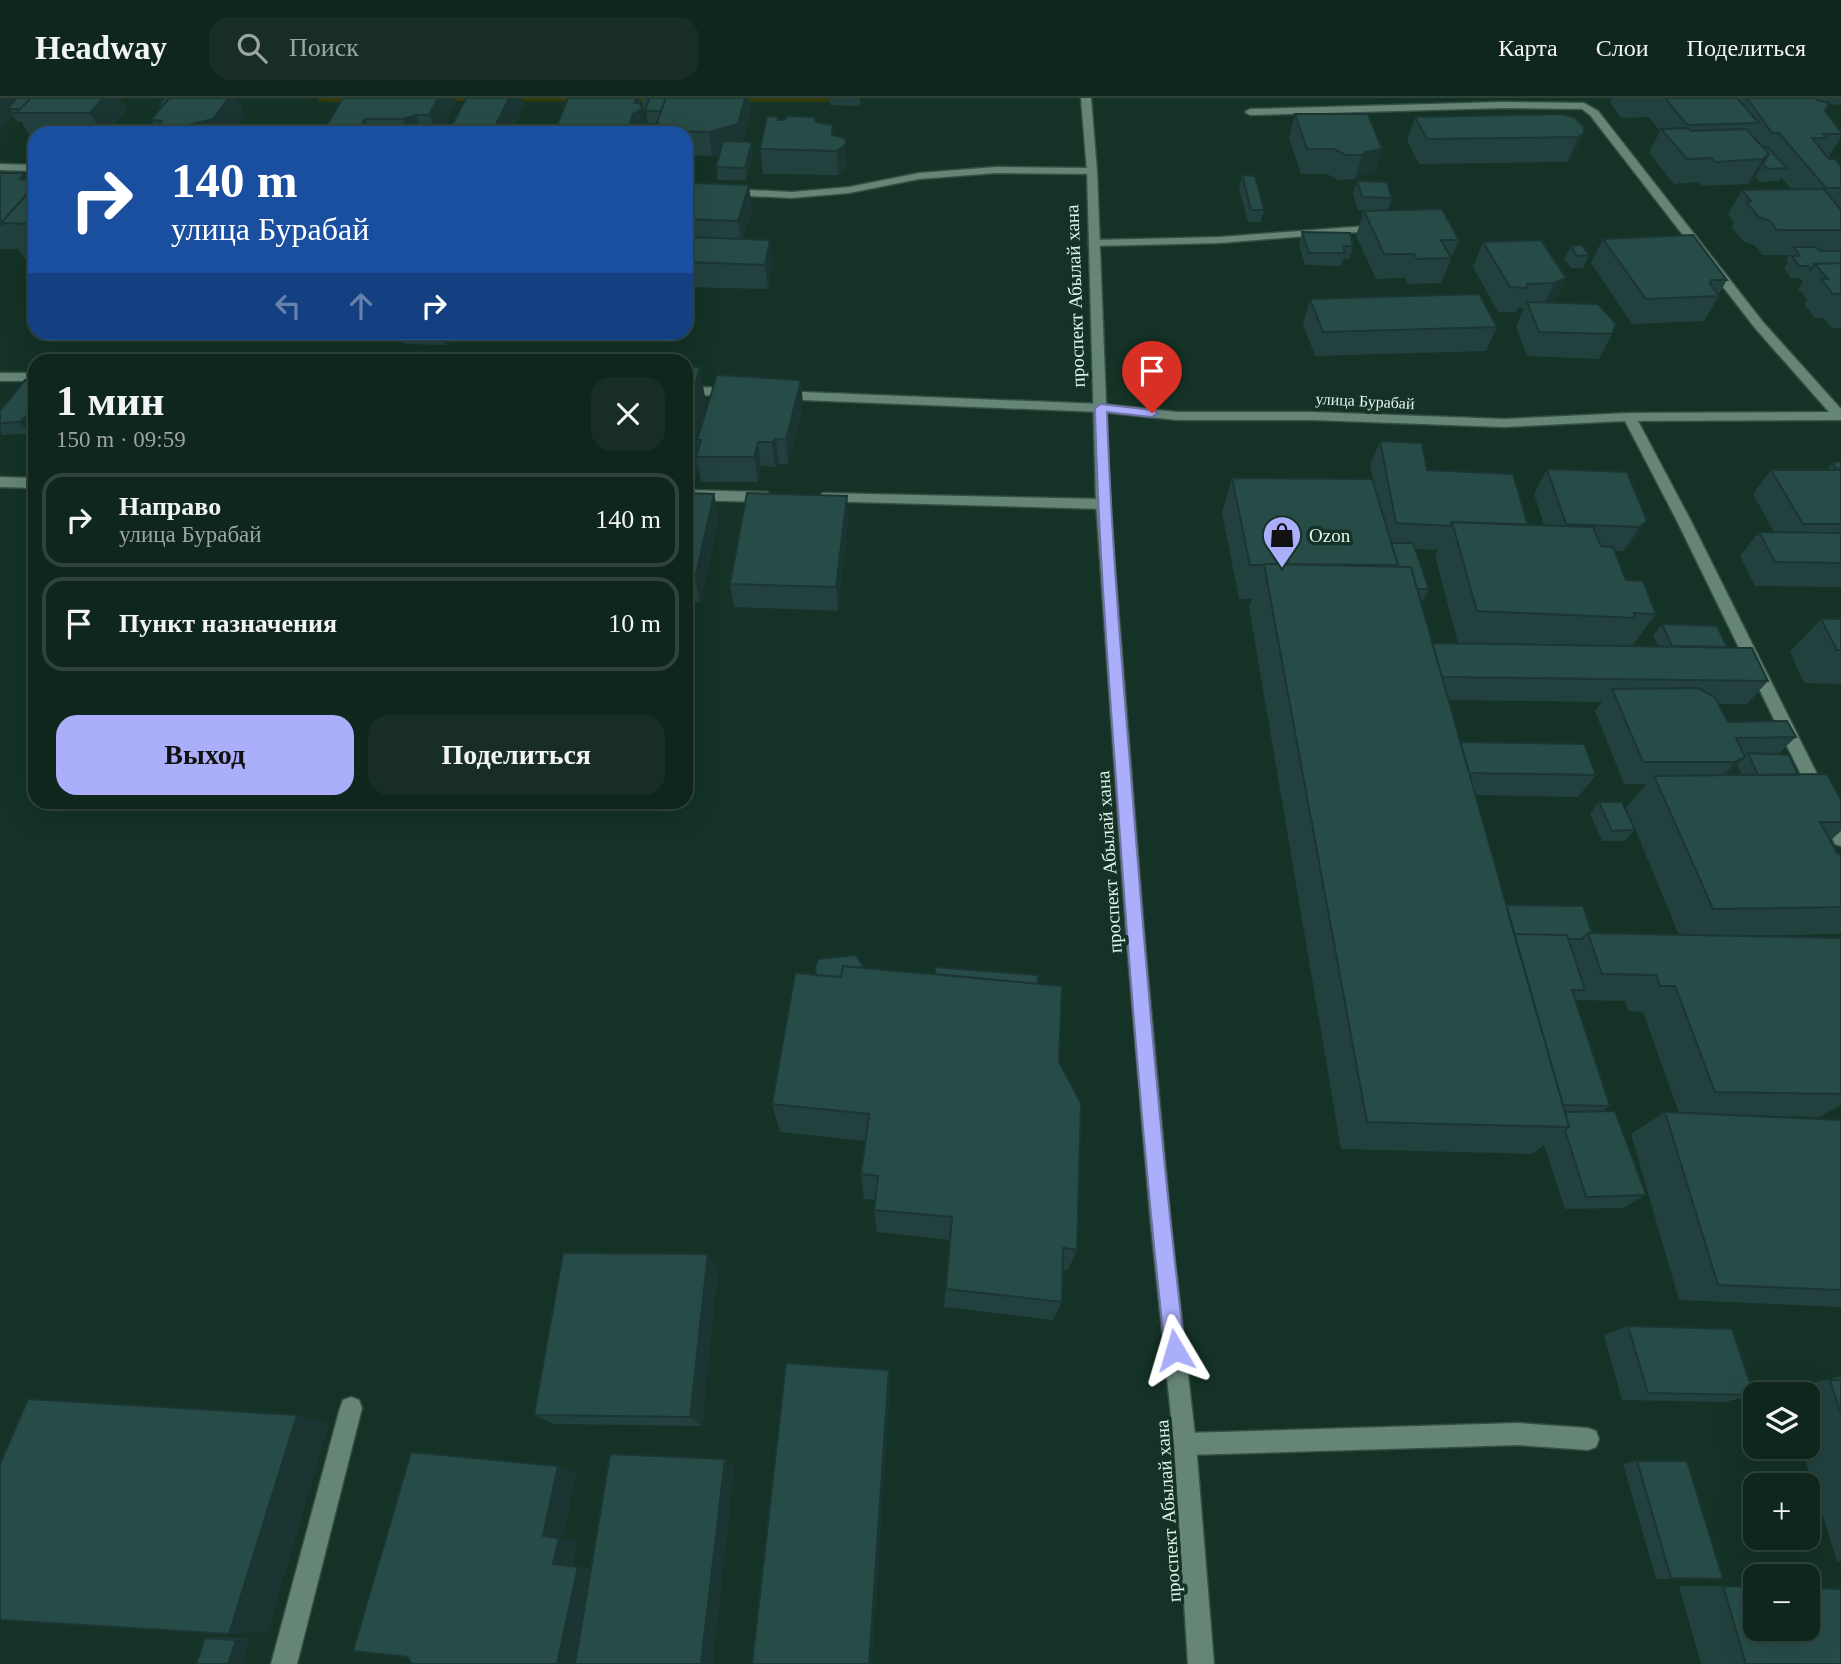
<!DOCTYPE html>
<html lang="ru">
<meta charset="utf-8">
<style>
body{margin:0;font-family:Georgia,serif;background:#182e25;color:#f1f3f6;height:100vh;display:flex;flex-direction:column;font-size:26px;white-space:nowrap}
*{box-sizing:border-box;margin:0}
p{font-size:23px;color:#9ba5a3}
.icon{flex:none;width:38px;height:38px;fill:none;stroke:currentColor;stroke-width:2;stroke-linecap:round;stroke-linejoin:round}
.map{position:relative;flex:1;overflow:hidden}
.panel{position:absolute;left:28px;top:256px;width:665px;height:455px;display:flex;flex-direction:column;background:#0f261c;border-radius:21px;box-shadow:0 7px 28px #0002,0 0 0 2px #2f433b}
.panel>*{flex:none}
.top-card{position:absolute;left:28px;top:28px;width:665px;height:214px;border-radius:21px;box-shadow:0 7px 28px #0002,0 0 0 2px #2f433b;background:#1a4fa0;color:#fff;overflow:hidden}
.tools{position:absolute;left:1743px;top:1284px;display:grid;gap:14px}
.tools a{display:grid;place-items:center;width:77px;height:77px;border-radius:14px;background:#0f261c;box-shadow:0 7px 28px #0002,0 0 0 2px #2f433b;font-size:35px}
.pin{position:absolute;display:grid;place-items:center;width:60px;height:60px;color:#fff;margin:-72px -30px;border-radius:50% 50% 50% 0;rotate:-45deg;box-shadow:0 0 7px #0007}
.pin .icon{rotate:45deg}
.me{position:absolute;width:77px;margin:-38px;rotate:353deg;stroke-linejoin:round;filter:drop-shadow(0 0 5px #0008)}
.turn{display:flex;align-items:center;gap:24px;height:147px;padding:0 28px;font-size:32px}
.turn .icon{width:91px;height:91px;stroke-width:2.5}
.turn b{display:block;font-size:49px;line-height:60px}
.lanes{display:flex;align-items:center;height:66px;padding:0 28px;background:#0003;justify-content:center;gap:35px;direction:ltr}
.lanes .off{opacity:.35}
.round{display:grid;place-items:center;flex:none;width:74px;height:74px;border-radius:21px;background:#182e25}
.overview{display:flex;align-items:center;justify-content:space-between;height:119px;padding:0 28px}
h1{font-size:42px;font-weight:700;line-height:52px}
.button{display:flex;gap:14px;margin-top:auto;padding:14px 28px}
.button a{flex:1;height:80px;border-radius:21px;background:#abaffb;color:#111;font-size:28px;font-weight:700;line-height:80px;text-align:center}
.button a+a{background:#182e25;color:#f1f3f6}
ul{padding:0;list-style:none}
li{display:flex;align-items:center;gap:21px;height:94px;margin:0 14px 10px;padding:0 14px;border:4px solid #2f433b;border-radius:21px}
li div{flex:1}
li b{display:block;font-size:26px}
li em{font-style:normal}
header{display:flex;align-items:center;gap:42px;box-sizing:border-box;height:98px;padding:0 35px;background:#0f261c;border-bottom:2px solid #2f433b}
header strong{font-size:33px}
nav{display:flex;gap:38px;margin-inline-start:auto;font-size:24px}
.search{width:490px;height:63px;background:#182e25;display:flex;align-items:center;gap:18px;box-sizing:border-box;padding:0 24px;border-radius:21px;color:#9ba5a3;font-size:26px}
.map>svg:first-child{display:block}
.green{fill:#353c0c}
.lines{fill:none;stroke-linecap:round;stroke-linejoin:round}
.minor-casing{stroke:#364f44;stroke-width:3}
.secondary-casing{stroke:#364f44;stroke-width:3}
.minor{fill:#658576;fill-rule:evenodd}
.secondary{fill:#658576;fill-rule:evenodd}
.wall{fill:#22413e;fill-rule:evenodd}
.shaded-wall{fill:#1b3532}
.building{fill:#274c48;stroke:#1b3532;stroke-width:2}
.route{fill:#abaffb;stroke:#6f72a3;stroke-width:2}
.labels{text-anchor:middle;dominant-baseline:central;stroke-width:7;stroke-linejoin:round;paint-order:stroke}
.far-street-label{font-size:16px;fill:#e3f5ec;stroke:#143226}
.street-label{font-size:19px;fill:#e3f5ec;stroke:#143226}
.poi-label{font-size:19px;fill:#e3f5ec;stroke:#143226;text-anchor:start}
</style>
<header>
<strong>Headway</strong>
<div class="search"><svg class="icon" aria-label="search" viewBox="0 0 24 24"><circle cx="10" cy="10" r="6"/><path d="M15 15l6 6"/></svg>Поиск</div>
<nav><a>Карта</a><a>Слои</a><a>Поделиться</a></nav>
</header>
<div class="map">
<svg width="1841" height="1566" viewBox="0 0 1841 1566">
<rect width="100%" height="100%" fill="#143226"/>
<path class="green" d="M319,0H844L842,4L448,3L400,8L317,3Z"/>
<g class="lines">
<g class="minor-casing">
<path id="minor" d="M1503,4L1584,5L1598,13L1763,224L1841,311V322L1638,323L1691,423L1841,724V748L1835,746L1677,423L1625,323L1504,329L1313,322H1177L1101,314L778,301L772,297L778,293L1101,306L1177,314H1313L1504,321L1629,315L1829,314L1755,230L1590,17L1582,11L1503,10L1250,17L1245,14L1250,11Z
M0,66L35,67V73L0,72Z
M996,69L1092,70L1097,73L1092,76L996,75L919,81L849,95L792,100L686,95V89L792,94L849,89L919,75Z
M1379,127L1383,128V132L1220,145L1094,148L1088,145L1094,142L1220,139Z
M0,275H35V283H0Z
M686,288L736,291L742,295L736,299L686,296Z
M0,379L35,380V390L0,389Z
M686,392L767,394L774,399L767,404L686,402Z
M823,395L1103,401L1110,406L1103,411L818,403L816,400Z
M351,1299L359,1302L362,1310L297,1566H271L340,1310L343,1302Z
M1518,1325L1588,1330L1596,1333L1599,1341L1596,1349L1588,1352L1518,1347L1185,1357L1177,1354L1174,1346L1177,1338L1185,1335Z"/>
</g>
<g class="secondary-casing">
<path id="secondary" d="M1081,0H1091L1097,73L1110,406L1145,846L1171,1128L1196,1346L1214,1566H1188L1174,1346L1151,1128L1127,846L1096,406L1087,73Z"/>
</g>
<use href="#minor" class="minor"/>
<use href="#secondary" class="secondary"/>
</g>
<path class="wall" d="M0,0L127,12L107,35H35V39H31L21,23L18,24L16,22Z
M164,0H237L245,16L232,35H158L151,22L162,10L160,6Z
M343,0H454L456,5L444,28L451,29L524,8L511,35H322Z
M568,0H639L642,11L647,35H557L558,33L557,27Z
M641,0H749L751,14L743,44L753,57L746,82H718L716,69L720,56L712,58L686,57V35H659L658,25H647L646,11L643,10Z
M830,0H860V8L830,7Z
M1612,0H1841V7L1828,6L1825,13L1841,34V39L1828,60L1841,68V230H1832L1823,220H1815L1804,206L1807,201L1798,191L1803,184L1799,180H1791L1784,171L1788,164L1786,162L1789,157H1762L1754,147L1744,144L1731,129L1734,125L1728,116L1742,92L1791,91L1781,79L1779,83L1760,84L1756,79L1748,86L1701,88L1698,84L1674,86L1649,55L1660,33L1649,19L1621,20L1610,4Z
M1295,16L1382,51L1374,75L1357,78L1355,81L1338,82L1327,76H1301L1289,40Z
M778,19V22L816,24L834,37L847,70L838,77L763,76L760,51Z
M1415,19L1584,29L1573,59L1567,64L1419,66L1407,43Z
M0,75H25L29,81L35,82V161H25L18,151H0Z
M1242,77L1264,112L1261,124H1248L1239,90Z
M1357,83L1392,100L1388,112H1358L1353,96Z
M686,110L752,112L743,141L773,166L768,191L686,189Z
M1364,113L1459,142L1441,185L1408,186L1405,180L1376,181L1356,138Z
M1302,134L1353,148L1349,161H1343L1341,168L1305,167L1299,147Z
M1603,141L1727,182L1718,197L1719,198L1704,223L1632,226L1591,165Z
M1483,144L1566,180L1554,205L1612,236L1599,261L1527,258L1516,229L1524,210H1518L1516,214H1498L1473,169Z
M1571,148L1589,157L1583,170H1571L1564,161Z
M1310,201L1497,229L1486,253L1315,258L1303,226Z
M399,234H509L506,244L458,243L445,247L404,246Z
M686,269L706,305L698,338L803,306L788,366H779L775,369L761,368L758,384H701L698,370L695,383H686Z
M35,282V331L29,336L1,337L0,313Z
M1380,343L1427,372L1528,427H1544L1534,396L1547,371L1647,423L1631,447L1623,453H1615L1626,482L1656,516L1632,548H1658L1653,538L1662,526L1727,549L1768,583L1747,606H1718L1728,624L1796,639L1778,656L1798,677L1841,702V733L1830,743L1837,755L1841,757V834L1838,836L1745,838L1841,840V1007L1819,1019L1739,1017L1841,1022V1209L1679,1202L1631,1036L1665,1014L1679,1015L1643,914L1629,913L1625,903L1576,902L1610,1008L1603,1013L1646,1097L1623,1110L1565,1111L1544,1047L1532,1056L1341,1051L1249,509L1252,501H1239L1222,415L1232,380L1375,391L1370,367ZM1415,451L1438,452L1435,458L1458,545H1432L1420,503H1423L1429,491ZM1448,602L1602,604L1595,613L1624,686H1647L1626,709L1679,837L1592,835L1506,807L1475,697L1578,699L1596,677L1460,644ZM1738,667L1742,677H1727Z
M1841,364V489L1755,488L1740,458L1759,434H1774L1753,396L1771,372H1827L1833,365Z
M686,395L714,396L719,421L700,504H686Z
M848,422L838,513L734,509L730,486Z
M1821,521H1841V586L1804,585L1790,554Z
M1599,704L1635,732L1625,743H1602L1590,715Z
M864,870L1038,886L1059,964L1077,1152L1068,1172H1063L1062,1204L1053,1222L944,1209L950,1142L877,1134L874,1112L875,1102L864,1101L861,1076L865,1043L780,1034L772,1006L816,877Z
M718,1172L702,1328L554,1326L534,1317Z
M1628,1228L1754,1297L1725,1304L1622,1302L1604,1237Z
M1841,1278V1463H1837L1801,1349H1808V1297H1785L1784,1292Z
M1637,1363L1723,1481H1656L1623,1366Z
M1679,1488H1723L1841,1566H1701Z
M219,1539L250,1541L242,1566H196L205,1540Z"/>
<path class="shaded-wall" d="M0,0H18L9,9L14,17L0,31Z
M103,0H120L127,12L107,35H102L90,15Z
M228,0H237L245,16L232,35H183L180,29Z
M437,0H454L456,5L440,35H435L429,17Z
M509,0H522L524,8L511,35H492Z
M636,0H639L641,12L642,11L647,35H630L629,29Z
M745,0H749L751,14L741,50L712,58L709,34Z
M416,17L423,35H408L403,21Z
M365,21L370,35H356Z
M1584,35L1573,59L1567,64L1578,39Z
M752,44L753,57L746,82L745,70Z
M846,46L847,70L838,77L837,53Z
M1382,51L1374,75L1357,78L1355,81L1362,57L1365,54Z
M1769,56L1755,80L1748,86L1762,61Z
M25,75L34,89L20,81Z
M749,87L752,112L741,148L738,123Z
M770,142L773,166L768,191L765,167Z
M1566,180L1554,205L1542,209L1554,185Z
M440,234H455L458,243L445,247Z
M502,234H509L506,244Z
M700,269L706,305L697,342L701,359H696L698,370L695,383L688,347L686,323Z
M801,282L803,306L788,366L786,342Z
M26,318L35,329V331L29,336L20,324Z
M776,341L779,366L775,369L772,344Z
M758,344L761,368L758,384L754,359Z
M714,396L719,421L700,504L695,481Z
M847,398L848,422L838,513L836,489Z
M1647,423L1631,447L1623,453L1639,429Z
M1745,659L1724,680L1714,686L1735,664Z
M708,1156L718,1172L702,1328L690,1319Z
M889,1272L891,1283L872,1566H869Z
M297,1317L329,1326L268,1534L229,1536Z
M725,1361L735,1368L713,1566H701Z
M558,1368L577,1375L563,1440L578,1442L573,1468L553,1466L543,1438Z
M578,1469L596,1470L577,1566H557Z
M250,1541L242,1566H228L236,1542Z"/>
<path class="building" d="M17,0H31L20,11H11L9,9Z
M31,0H103L90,15H16Z
M164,0H169L165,6H160Z
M169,0H228L213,21L180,29H158L162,23L151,22Z
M343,0H438L429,17H416L403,21H365L357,35H322Z
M466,0H509L492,35H448Z
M568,0H636L634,5H640L642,11L633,16L629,29L607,28L604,35H557L561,27H557Z
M646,0H666L661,13H645L649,1Z
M666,0H745L738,26L709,34L680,33L681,29L662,28L657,24Z
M1665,0H1737L1759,25L1687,27Z
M1747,0H1815L1817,2L1829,5L1825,13L1841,34V36H1823L1827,40H1812L1829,61H1835L1841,68V90H1826L1779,35H1772Z
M1295,16H1368L1382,51L1365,54L1362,57H1346L1334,51H1307Z
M1564,16L1575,20L1584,29V35L1578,39L1427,41L1415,19Z
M767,18L778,19V22H784L788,18L814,19L816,24L833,27L832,37L845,40L846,46L837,53L760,51Z
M451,27L447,35H421L424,29Z
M1688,30L1691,33L1746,31L1769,56L1762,61L1715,64L1711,60L1687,61L1661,31Z
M723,43L752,44L745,70L716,69Z
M1763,49H1767L1787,70L1768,71L1763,66L1769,56Z
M0,75H25L20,81L35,82V87L1,125H3L2,127L0,126Z
M1242,77L1255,78L1264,112H1251Z
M1357,83L1387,84L1392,100L1362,99Z
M695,85L749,87L738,123L686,121V110Z
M35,87V126L1,125Z
M1824,91L1841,112V132H1777L1770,123L1759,119L1746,104L1751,103L1742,92Z
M1442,111L1459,142H1441L1451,160L1417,161L1414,156H1384L1364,113Z
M1302,134L1350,135L1353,148H1343L1345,155H1309Z
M1693,137L1727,182H1711L1710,186L1719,198L1646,201L1603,141Z
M686,139L770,142L765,167L686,164Z
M1541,142L1566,180L1554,185L1527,186L1528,190L1510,189L1483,144Z
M1582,147L1589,157L1577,158L1571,148Z
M1794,149H1816L1820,153H1841V165L1815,166L1810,172L1808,168H1799L1792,158H1800Z
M1841,165V196H1833L1821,181H1828L1815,166Z
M1479,196L1497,229L1323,234L1310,201Z
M1527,204L1598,206L1616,226L1612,236L1539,234Z
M686,269H700L686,323H694L688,347H686Z
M717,277L801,282L786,342L776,341L772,344H758L754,359H696L701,342H697Z
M25,282H35V318H26L20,324L0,325V313Z
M1380,343L1422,345L1427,372L1513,376L1528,427L1452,424L1450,428L1396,425Z
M1838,363L1841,364V371L1835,370L1833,365Z
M1547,371L1627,374L1647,423L1639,429L1566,426Z
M1771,372H1841V426H1803Z
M1232,380L1372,381L1398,467L1264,466V467H1250Z
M686,395L714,396L695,481L686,480Z
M747,395L847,398L836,489L730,486Z
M1452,424L1593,429L1601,448L1613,449L1626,482L1643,483L1656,516L1634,515L1635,520L1477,513Z
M1759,434L1841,435V465L1775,464Z
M1391,445H1413L1429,491H1417L1411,469H1397L1398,467Z
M1264,466L1411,469L1569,1029L1367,1024Z
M1821,521H1841V552H1837Z
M1662,526L1717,528L1727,549L1672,548Z
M1432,545L1752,550L1768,583L1442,579Z
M1698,590L1715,599L1728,624L1787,623L1796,639L1736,640L1745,659L1735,664H1643L1612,591Z
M1460,644L1584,646L1596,677L1469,675Z
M1748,655L1789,657L1798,677H1758Z
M1827,676L1841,702V724H1820L1837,755L1841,757V809L1713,811L1654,678Z
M1599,704H1622L1635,732L1612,733Z
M1506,807L1583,808L1592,835H1588L1582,841H1568L1567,837L1514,836Z
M1588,835L1841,840V996L1715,994L1675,888H1660L1656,877L1602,876Z
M1514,836L1567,837L1585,892H1572L1610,1008L1563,1007Z
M856,857L864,870L843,868L841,879L816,877L815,869L818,861Z
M843,868L1062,888L1059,964L1081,1005L1077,1152L1063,1150L1062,1204L946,1191L952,1119L874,1112L878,1078L861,1076L869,1016L772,1006L795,875L841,879Z
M935,869L1038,877V886L935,876Z
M1615,1013L1646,1097L1586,1099L1565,1032L1569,1029L1565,1014Z
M1665,1014L1841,1022V1192L1718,1187Z
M563,1155L708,1156L690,1319L534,1317Z
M1628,1228L1732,1231L1754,1297L1648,1295Z
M786,1265L889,1272L869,1566H752Z
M1830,1282H1841V1316Z
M28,1301L297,1317L229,1536L0,1522V1366Z
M411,1354L558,1368L543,1438L559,1440L553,1466L578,1469L557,1566H412L407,1559L353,1553Z
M610,1356L725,1361L701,1566H575Z
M1637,1363H1687L1723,1481L1671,1480Z
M1723,1488L1755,1489V1531H1808V1490L1841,1491V1566H1746Z
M205,1540L236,1542L228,1566H196Z"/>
<path class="route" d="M1101,306L1152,312L1158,315L1152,319L1107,314C1111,436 1121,557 1131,678C1146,870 1162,1061 1185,1252L1182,1259L1175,1262L1168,1259L1165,1252C1144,1062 1129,872 1116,681C1107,557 1098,434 1095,310Z"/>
<defs>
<g id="shop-pin" transform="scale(2.0125)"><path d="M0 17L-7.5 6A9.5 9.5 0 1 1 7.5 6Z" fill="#abaffb" stroke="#143226"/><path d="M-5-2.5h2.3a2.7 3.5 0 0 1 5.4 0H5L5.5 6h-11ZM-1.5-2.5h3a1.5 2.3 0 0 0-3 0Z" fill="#111"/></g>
</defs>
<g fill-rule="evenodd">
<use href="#shop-pin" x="1282" y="437"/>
</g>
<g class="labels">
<g class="far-street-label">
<text transform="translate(1365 303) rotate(3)">улица Бурабай</text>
</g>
<g class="street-label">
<text transform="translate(1075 198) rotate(-92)">проспект Абылай хана</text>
<text transform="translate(1109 764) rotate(-94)">проспект Абылай хана</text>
<text transform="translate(1168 1413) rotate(-94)">проспект Абылай хана</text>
</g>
<g class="poi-label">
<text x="1309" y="437">Ozon</text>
</g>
</g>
</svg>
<div class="tools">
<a><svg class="icon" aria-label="layers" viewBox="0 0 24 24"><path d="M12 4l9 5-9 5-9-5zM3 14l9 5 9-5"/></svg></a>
<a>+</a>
<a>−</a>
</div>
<div class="pin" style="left:1152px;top:315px;background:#d93025"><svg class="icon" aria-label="arrive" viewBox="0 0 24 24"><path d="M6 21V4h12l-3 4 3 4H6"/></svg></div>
<svg class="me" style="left:1175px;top:1252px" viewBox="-20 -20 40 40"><path d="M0-17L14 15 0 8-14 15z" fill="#abaffb" stroke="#fff" stroke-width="4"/></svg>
<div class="top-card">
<div class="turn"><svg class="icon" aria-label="right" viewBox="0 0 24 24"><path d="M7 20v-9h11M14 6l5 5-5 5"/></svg><div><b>140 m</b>улица Бурабай</div></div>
<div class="lanes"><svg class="icon off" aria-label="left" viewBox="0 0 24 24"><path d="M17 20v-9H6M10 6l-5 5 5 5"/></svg><svg class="icon off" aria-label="ahead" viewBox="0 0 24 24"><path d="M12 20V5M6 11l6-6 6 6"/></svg><svg class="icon" aria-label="right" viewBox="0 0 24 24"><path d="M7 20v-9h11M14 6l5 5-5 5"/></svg></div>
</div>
<section class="panel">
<div class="overview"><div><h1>1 мин</h1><p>150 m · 09:59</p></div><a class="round"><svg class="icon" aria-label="close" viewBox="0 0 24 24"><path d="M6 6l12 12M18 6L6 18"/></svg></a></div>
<ul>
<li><svg class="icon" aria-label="right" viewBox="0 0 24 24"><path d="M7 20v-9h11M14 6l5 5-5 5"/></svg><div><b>Направо</b><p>улица Бурабай</p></div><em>140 m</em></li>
<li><svg class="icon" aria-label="arrive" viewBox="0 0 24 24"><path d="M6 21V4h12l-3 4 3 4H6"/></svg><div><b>Пункт назначения</b></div><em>10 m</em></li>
</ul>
<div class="button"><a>Выход</a><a>Поделиться</a></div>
</section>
</div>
